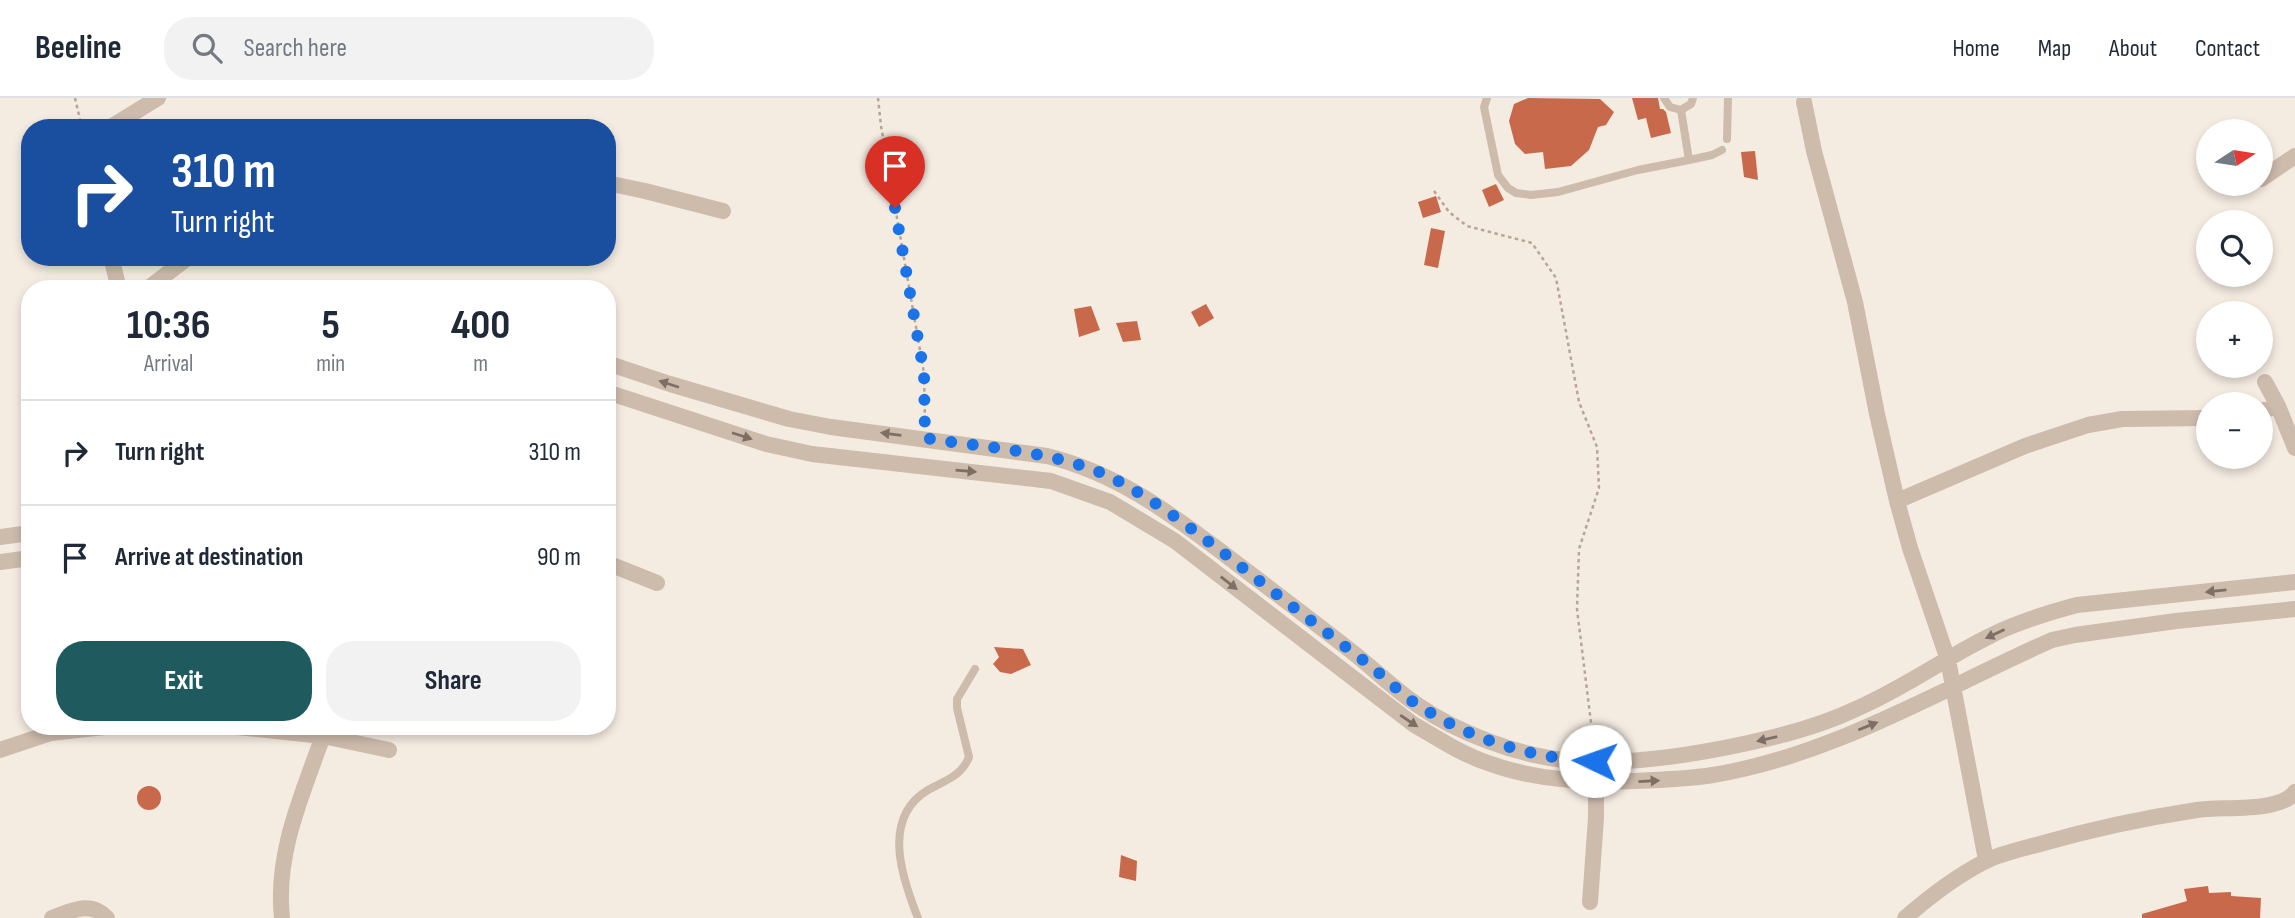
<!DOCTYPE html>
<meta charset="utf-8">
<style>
body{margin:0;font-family:"Sofia Sans Condensed",sans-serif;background:#f2f2f3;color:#1f2937;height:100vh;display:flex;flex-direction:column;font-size:26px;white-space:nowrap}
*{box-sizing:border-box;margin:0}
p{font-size:23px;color:#747a83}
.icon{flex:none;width:38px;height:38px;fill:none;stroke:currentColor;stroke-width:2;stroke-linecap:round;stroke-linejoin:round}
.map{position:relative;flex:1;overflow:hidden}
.details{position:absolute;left:21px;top:182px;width:595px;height:455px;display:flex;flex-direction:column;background:#fff;border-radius:28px;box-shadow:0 4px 10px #0003}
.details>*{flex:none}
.top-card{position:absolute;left:21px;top:21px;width:595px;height:147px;border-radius:28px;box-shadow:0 4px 10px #0003;background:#1a4fa0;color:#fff;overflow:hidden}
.needle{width:46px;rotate:78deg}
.buttons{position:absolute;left:2196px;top:21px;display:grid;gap:14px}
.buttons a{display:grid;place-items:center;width:77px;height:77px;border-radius:50%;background:#fff;box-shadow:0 4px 10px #0003;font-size:35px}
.pin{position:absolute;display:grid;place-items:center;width:60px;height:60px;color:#fff;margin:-72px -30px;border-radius:50% 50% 50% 0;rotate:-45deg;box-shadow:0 0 7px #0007}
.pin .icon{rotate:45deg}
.me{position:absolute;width:77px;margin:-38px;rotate:273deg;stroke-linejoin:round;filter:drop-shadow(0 0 5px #0008)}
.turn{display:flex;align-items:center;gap:24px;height:147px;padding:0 35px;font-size:32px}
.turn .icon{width:91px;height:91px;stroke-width:2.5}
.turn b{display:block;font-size:49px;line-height:60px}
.eta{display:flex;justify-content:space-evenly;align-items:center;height:119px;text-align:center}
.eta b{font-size:42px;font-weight:700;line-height:49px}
.cta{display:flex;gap:14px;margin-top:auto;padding:14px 35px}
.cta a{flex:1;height:80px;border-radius:28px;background:#1f5a5e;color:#fff;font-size:28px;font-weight:700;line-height:80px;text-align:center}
.cta a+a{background:#f2f2f3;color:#1f2937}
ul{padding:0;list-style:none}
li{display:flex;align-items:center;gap:21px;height:105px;padding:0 35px;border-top:2px solid #e0e1e3}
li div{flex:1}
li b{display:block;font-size:26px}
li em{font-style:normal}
header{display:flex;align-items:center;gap:42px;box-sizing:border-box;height:98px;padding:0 35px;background:#fff;border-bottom:2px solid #e0e1e3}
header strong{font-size:33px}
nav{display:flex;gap:38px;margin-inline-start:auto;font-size:24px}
.search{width:490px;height:63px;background:#f2f2f3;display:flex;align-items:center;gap:18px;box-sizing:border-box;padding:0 24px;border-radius:28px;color:#747a83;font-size:26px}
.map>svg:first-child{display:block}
.building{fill:#c8694b}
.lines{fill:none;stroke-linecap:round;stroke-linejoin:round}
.path{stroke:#b9a596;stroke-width:2.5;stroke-dasharray:3.5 3.5;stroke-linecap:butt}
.lane{stroke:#cdbbac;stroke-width:8}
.street{stroke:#cdbbac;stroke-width:16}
.oneway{fill:#7d6f65}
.route{stroke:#1a73e8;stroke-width:12;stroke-dasharray:0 21.6}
</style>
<header>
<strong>Beeline</strong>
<div class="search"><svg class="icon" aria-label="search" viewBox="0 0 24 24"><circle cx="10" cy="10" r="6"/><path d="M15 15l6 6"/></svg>Search here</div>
<nav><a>Home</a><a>Map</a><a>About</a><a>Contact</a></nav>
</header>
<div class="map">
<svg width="2295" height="820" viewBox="0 0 2295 820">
<rect width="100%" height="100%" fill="#f4ebe1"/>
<path class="building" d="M1528,0L1600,1L1614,14L1606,27L1598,29L1589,52L1571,68L1545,71L1543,54L1525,56L1515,46L1509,23L1514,6Z
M1632,0H1658L1660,11H1663L1666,14L1671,35L1651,40L1646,20L1638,22Z
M1755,53L1758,82L1744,79L1741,54Z
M1496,86L1504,102L1489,109L1482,92Z
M1436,98L1441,114L1423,120L1418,104Z
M1431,130L1445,133L1438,170L1424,167Z
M1206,206L1214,220L1199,229L1191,214Z
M1091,208L1100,232L1079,239L1074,211Z
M1137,223L1141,242L1123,244L1116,225Z
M994,549L1023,551L1031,567L1011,576L1000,574L993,566L999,559Z
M137 700a12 12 0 1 1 24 0a12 12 0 1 1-24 0Z
M1121,757L1137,763L1136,783L1119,779Z
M2208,788L2209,795L2231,794V798L2261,800L2260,820H2142V816L2187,803L2184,791Z"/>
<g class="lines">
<path class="path" d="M75,0L82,30
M878,0L881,28L924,275L925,325
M1434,93L1449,114L1467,128L1532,145L1556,180L1579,304L1597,349L1599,390L1579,451L1577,511L1594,649"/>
<path class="lane" d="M1487,0L1484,9L1498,77L1508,90L1516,95L1531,97L1558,94L1638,72L1689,62L1681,12
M1664,0L1670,9L1681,12L1691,6L1693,0
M1727,41L1728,0
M1689,62L1712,57L1722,52
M918,820C902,780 881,720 928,692C944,683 962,678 969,659L957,610V601L975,571"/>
<path class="street" d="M1804,4L1814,53L1855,204L1877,316L1897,403L1910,450L1948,562L1986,762
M109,30L158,0
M2261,81L2295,58
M607,85L645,93L723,113
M111,159L119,191
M147,191L189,159
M607,265L670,286L789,321L831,329L1047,358C1116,375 1167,413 1223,455C1266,488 1309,520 1351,553C1374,571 1395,592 1419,608C1458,635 1517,657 1564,662C1620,668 1693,657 1748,645C1786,637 1823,627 1858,610C1904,590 1945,560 1990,538C2017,524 2047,515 2077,507L2295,484
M2265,284L2278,308L2295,350
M607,294L766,346L812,356L1051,383L1110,404L1175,443L1413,626C1437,640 1461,656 1488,665C1534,682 1585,685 1634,683C1660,682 1687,681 1713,677C1834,657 1941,591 2052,542L2075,537L2176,523L2295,511
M2261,313L2278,308
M1897,403L2025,348L2088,327L2122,321L2208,320
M0,439L30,435
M0,464L30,460
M607,465L657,485
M227,628L323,638L389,652
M0,652L51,635L113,628
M1590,804L1596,720V676
M52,820C71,813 91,802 107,820
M282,820C275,756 302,697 323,638L324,628
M1905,820C1929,799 1955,779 1984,764C2000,755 2022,751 2040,746C2092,731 2144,720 2197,712C2222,708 2280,715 2295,694"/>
</g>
<defs><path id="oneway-solid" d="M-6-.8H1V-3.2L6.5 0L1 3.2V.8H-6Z" transform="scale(1.75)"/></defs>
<g class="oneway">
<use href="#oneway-solid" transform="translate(669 286) rotate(-162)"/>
<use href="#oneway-solid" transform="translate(891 336) rotate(-173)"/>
<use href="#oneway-solid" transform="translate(742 338) rotate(18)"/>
<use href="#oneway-solid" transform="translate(966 373) rotate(5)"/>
<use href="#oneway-solid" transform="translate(1229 485) rotate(38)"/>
<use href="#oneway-solid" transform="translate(2216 493) rotate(174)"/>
<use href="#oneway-solid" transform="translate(1995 536) rotate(155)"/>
<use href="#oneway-solid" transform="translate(1409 623) rotate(34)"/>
<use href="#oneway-solid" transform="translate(1868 628) rotate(-22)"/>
<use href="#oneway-solid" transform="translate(1767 641) rotate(167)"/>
<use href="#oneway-solid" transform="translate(1649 683) rotate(-3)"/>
</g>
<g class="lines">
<path class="route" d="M895,110L924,275L925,340C984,350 1050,352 1106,377C1150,398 1190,430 1229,459C1273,494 1318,528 1363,562C1383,577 1400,596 1421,609C1473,642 1534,661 1595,663"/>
</g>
</svg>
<div class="buttons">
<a><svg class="needle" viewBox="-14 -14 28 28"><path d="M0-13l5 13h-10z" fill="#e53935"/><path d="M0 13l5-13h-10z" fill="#747a83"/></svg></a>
<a><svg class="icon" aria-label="search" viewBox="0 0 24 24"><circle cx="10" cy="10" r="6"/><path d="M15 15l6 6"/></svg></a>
<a>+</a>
<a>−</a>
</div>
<div class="pin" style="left:895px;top:110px;background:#d93025"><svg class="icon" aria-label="arrive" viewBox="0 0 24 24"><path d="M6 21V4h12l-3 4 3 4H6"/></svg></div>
<svg class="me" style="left:1595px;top:663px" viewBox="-20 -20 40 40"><circle r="19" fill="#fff"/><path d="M0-13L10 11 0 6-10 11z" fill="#1a73e8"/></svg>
<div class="top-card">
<div class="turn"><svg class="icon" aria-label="right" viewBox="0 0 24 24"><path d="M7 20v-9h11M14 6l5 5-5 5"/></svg><div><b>310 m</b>Turn right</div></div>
</div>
<section class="details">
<div class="eta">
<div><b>10:36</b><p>Arrival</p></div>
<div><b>5</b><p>min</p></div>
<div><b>400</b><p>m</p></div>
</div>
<ul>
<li><svg class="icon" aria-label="right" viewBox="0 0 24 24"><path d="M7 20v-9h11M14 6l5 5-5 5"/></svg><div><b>Turn right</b></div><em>310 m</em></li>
<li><svg class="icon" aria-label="arrive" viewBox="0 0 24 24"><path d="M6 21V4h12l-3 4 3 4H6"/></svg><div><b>Arrive at destination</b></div><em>90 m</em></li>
</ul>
<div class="cta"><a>Exit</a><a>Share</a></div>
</section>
</div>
